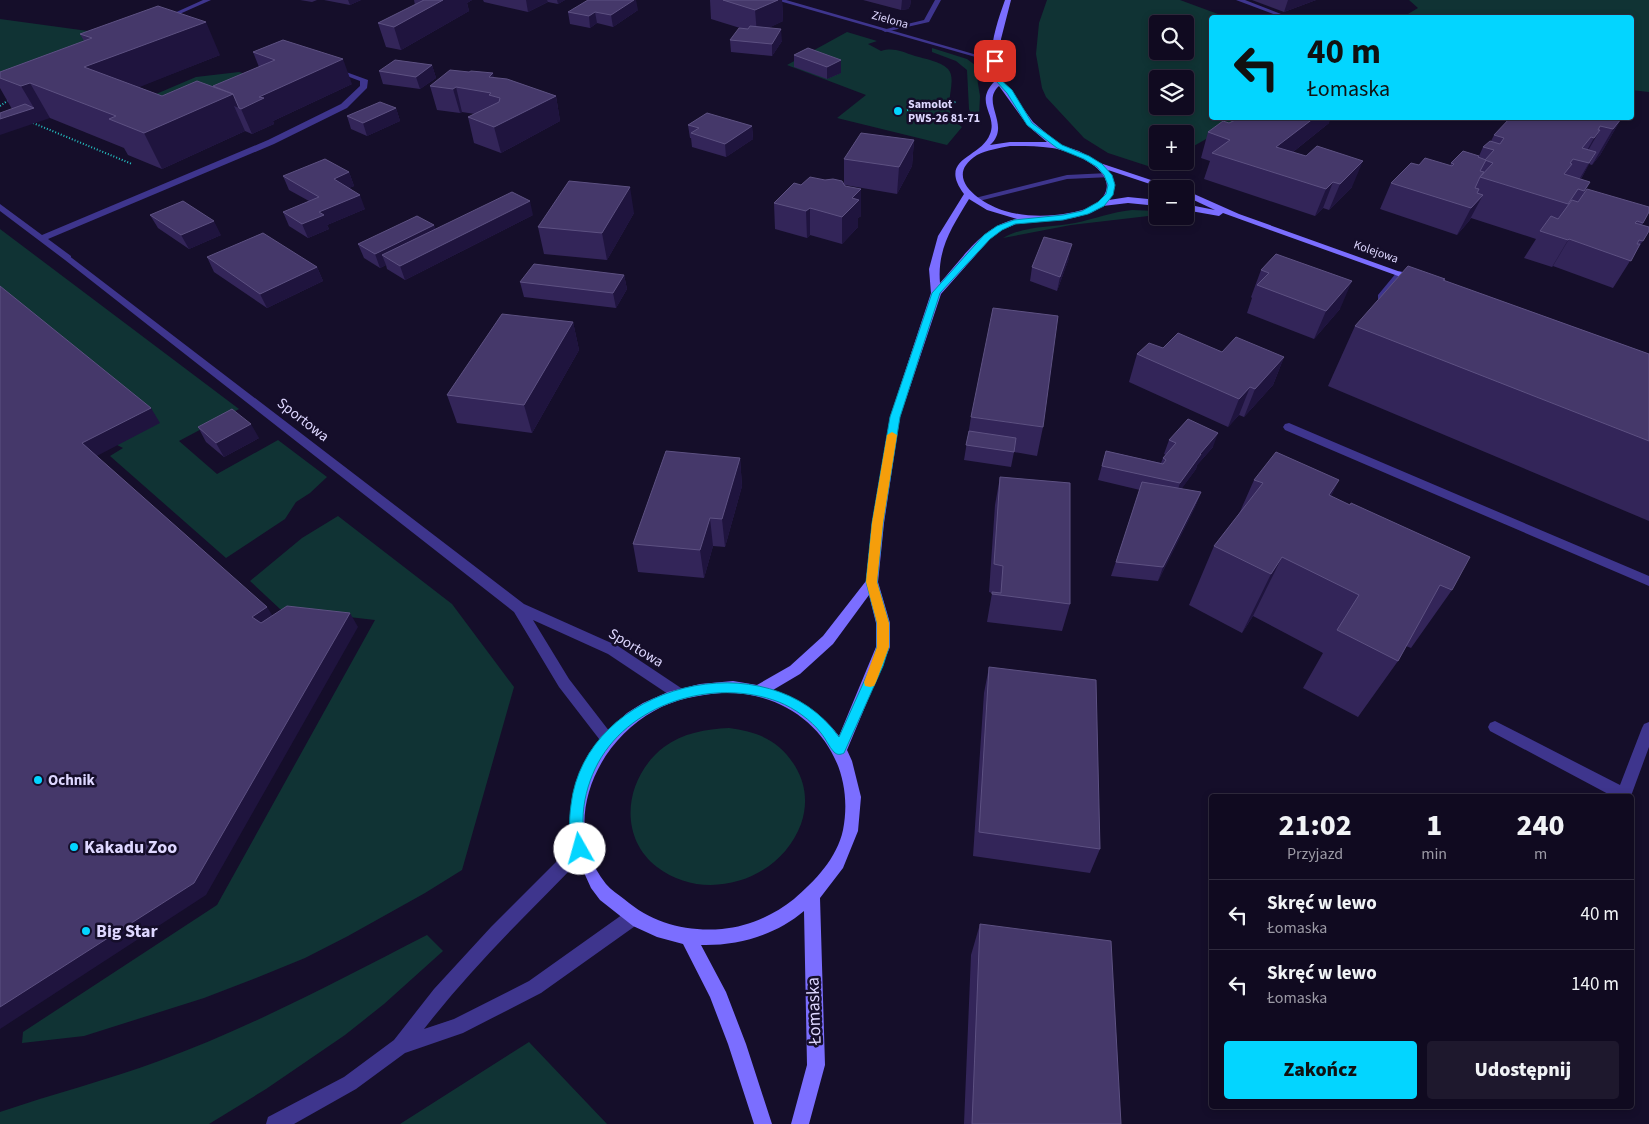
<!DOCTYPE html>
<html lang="pl">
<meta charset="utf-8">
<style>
body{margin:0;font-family:"Source Sans 3",sans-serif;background:#1e182d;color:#f1f3f6;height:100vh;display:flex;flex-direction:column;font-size:19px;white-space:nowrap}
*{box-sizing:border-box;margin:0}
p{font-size:16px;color:#9c9aa5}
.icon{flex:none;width:28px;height:28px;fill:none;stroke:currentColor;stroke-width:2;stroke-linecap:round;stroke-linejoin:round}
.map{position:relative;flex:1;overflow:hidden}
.drawer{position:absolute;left:1209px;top:794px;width:425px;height:315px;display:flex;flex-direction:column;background:#100a20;border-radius:5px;box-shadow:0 2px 8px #0003,0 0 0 1px #302b3e}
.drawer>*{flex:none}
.hud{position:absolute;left:1209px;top:15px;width:425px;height:105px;border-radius:5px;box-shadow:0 2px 8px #0003,0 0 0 1px #302b3e;background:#03d5ff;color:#111;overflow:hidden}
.fabs{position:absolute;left:1149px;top:15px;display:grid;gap:10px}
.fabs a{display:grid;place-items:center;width:45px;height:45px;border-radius:5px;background:#100a20;box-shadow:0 2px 8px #0003,0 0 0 1px #302b3e;font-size:25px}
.pin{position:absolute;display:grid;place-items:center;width:42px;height:42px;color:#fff;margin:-21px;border-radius:10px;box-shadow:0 2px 8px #0006}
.me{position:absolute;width:55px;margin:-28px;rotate:353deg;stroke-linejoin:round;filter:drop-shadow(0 0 4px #0008)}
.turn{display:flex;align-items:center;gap:18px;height:105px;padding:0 15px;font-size:22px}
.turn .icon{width:65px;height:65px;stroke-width:2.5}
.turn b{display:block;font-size:35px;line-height:42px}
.eta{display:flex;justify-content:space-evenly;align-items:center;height:85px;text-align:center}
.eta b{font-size:30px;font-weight:800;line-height:35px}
.primary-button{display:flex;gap:10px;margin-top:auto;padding:10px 15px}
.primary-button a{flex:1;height:58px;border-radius:5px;background:#03d5ff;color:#111;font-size:20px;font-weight:800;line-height:58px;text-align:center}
.primary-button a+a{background:#1e182d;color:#f1f3f6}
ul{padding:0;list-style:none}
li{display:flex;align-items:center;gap:15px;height:70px;padding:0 15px;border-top:1px solid #302b3e}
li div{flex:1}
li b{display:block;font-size:19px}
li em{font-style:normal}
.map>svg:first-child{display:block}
.green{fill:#103334;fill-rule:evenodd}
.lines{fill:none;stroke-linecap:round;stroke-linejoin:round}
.path{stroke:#25c4c5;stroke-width:2;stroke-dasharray:1 2;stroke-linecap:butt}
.lane{fill:#3e358d;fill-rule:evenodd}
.street{fill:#3e358d;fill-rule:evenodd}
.secondary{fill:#7b6eff;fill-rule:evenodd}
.wall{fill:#332559}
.shaded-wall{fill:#1f143e}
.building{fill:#45386a;stroke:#5d5182}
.route{fill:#03d5ff;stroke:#028aa6}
.slow{fill:#f59e0b}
.poi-dot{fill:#03d5ff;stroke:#150e2a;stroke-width:2}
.labels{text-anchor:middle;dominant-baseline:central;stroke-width:5;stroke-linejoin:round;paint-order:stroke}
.far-street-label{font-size:12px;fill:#ded7ff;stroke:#150e2a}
.far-poi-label{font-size:12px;font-weight:bold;fill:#ded7ff;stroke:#150e2a;text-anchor:start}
.street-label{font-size:15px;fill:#ded7ff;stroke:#150e2a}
.poi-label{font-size:15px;font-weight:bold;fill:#ded7ff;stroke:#150e2a;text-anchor:start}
.near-poi-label{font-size:18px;font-weight:bold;fill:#ded7ff;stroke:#150e2a;text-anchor:start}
.near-street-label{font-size:18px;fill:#ded7ff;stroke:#150e2a}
</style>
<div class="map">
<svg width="1649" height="1124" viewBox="0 0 1649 1124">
<rect width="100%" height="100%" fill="#150e2a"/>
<path class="green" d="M1047,0H1180L1226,17L1211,18V118H1243L1185,151V134H1158V161H1166L1154,168L1108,153L1084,138L1046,97L1042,88L1036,54L1039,23ZM1158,24H1185V51H1158ZM1158,79H1185V106H1158Z
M1409,0H1649V92L1631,90V18L1403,17L1418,8Z
M0,19L110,34L0,86Z
M847,32L877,41L868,44L881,51C894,47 902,52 915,56C925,59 940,61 948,69C960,83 936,112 962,127L947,145L837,118L866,95L787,65Z
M932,48L967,59L975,65L980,96L979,116L970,112L969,109L967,70L956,61L932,52Z
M239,72L245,74L242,82L142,100L196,77Z
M1132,210L1157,211V215L1071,225L1003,238C1026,225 1050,228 1075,223C1094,219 1112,212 1132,210Z
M0,229L239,409L179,441L217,474L278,440L327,477L310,493L296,502L285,519L226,558L110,456L123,448L117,445L0,293Z
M338,516L452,604L514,687L462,870L425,893L348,936L305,958L256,978L204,998L84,1036L22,1043L23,1032L217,905L375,620L280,609L250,581L302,538Z
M729,728C758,732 779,740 795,766C806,784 808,804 801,824C780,881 705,904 657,867C616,835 626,776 664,747C683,733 706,729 729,728Z
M427,935L443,951L384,1004L345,1035L266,1089L209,1124H0V1112C53,1094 107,1080 159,1061C252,1027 339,980 427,935Z
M529,1042L607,1124H400Z"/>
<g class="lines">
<path class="path" d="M0,106L10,99
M907,110L956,102
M33,123L132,164"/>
<path class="lane" d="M935,0H941L929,22L885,32L882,30L924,20Z
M1236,0H1245L1281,14L1276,15Z
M331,68H335L368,80L367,88L347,108L274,144L48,239L71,256V260H65L0,211V204L42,235L268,140L341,104L360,86V81L331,70Z
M1108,173L1112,175L1111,177L1067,179L975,202L971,199L1067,175Z
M1400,271L1403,272V276L1384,299H1378V295L1397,272Z
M1289,423L1649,576V586L1285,430L1283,427L1285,424Z
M1495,721L1620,785L1642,728L1644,724L1649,722V747L1631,796H1612L1490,731L1488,727L1490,723Z
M580,842L586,844L588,849L586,854C530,911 473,966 424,1029L454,1019L529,981L626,912L632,910L638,912L640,918L638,924L541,993L463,1033L405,1053L356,1089L294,1124H266L268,1117L344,1077L394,1040L434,989L491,927L574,844Z"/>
<path class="street" d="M203,0H211L166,20L161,19Z
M776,0H786L998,61L993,62Z
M68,255L524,604L618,646L684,690L686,694L684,698L679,700L674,698L608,654L533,620L569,679L613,736L615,740L613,744L608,746L603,744L559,687L514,612L65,260V256Z"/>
<path class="secondary" d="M1005,0H1011L1001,39L1000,70L1003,81L1033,122L1060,145L1079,151L1100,163L1178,189H1165L1108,170C1116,181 1117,189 1109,200L1128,197L1158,200V206L1128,203L1103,206L1091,213L1073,218L1016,224L1002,230L990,239L941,294L900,417L884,523L878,582L890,623V647L847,750L852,761L861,797L858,831L843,868L820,898L825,1065L809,1124H791L807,1065L804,911C776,935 738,946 701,945L726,992L746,1044L772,1124H754L728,1044L710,997L683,944L657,937L633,926L600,900L591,888L571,844L570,814L578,777L589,755L599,740L627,713L643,703L668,692L700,684L733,681L757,685L790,666L823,636L866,581L872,523L890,417L931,293L929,269L938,236L964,194C937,157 981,159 990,134C998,114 973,103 995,81C986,55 996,25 1005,0ZM999,86L1028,126L1047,142H1010L990,145C1012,125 980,103 999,86ZM1010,146C1024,146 1038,146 1052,148C1071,151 1121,171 1103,197C1096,207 1081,211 1069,213C1048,217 1026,217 1005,211C982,204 941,178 977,155C987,150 999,148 1010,146ZM969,199L987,210L1017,219C983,225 962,259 940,283C937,249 952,227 969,199ZM869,595L876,623V647L839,736C822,714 800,699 773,690L800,674L833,644ZM722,693C799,690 858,753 843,830C837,858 815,881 794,899C774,915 748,927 722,929C686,932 652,923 624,899C618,894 611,890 606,884C559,826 595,743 654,711C675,699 698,695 722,693Z
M1185,190L1239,214L1420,279L1415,282L1412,281L1223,213L1219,216L1185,210V204L1215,210L1185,196Z"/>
</g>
<path class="wall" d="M300,0H317L312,2Z
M324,0H361L350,5Z
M414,0H472L467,3L469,11L401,50L386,47L378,23L415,5Z
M483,0H565L558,4L548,2L528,12L484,2Z
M710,0H782L783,21L768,28L782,41L772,56L731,52L730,40L740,28L711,19Z
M863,0H911L910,6L908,9L901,10Z
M1252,0H1316L1284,12Z
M638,10L613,27L597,23L590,28L570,24L568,12Z
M80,34L220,55L138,87L162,96L213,86L259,67L253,52L352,84L273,121L274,124L252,134L245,131L162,169L128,155L124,148L50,118L12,109L0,88V72L84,41Z
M808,48L841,73L827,79L794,67V55Z
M432,65L436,78L420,89L383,84L379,71Z
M469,72L494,78L556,96L560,121L501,153L474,143L468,117L475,114L462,112L460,113L437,110L430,86Z
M396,108L400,121L367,136L351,129L347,116Z
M1621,119L1600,155L1592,165L1589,164L1581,179L1590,182L1583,195L1649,212L1642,225L1649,231L1613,288L1553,266L1552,267L1524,258L1536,239L1471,218L1469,221L1457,235L1380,209L1391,183L1419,165L1450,166L1451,163L1479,156L1483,147L1491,141L1494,135Z
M1229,123H1329L1293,152L1352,187L1329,210L1323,208L1315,216L1204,179L1210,161L1201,158L1208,132Z
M688,125L752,126L753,139L726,157L692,147L691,138H690Z
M914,140L912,166L897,194L845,185L861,216L858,218V227L842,244L810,235L807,238L775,229L774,203L825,180L844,183V159Z
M349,172L354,186L349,188L365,209L327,225L329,229L308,238L289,226L283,212L309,201L289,190L283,176Z
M634,213L607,260L544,254L538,227Z
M150,215L221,235L189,249L158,228Z
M533,215L405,280L387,269L386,265L380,268L364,258L358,244L434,225L435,229Z
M1276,254L1340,309L1314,339L1247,313L1252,298L1251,297L1261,270Z
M207,257L317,267L323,281L267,308L214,272Z
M1069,258L1057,291L1030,281L1032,267Z
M624,275L627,289L616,308L524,297L520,282Z
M1444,281L1649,354V521L1328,386L1355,326Z
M573,322L579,350L532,433L457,423L447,395Z
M1163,348L1222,352L1284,357L1273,385L1244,417L1239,415L1228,427L1129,382L1137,354Z
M971,417L1043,427L1037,456L1014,452L1011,467L964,460Z
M198,427L259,438L224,457L206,442Z
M1169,440L1213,447L1197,465L1196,469L1181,489L1201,492L1195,507L1158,581L1111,576L1140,490L1098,480L1106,451L1161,463L1163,458L1166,455L1164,454Z
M740,458L742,486L725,547L713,546L704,578L638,572L633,544Z
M1000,477L1070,604L1062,631L987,622L992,593L989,592L995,505Z
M1254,480H1339L1331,496L1452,590L1411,648L1406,646L1398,661L1358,717L1303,688L1323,653L1253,616L1242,633L1189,605L1214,546L1239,514Z
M989,667L1100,849L1090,873L973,856L984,693Z
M980,924L1121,1124H964L971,955Z"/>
<path class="shaded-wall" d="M348,0H361L350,5Z
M443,0H472L467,3L469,11L401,50L394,27Z
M526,0H547L548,2L528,12Z
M557,0H565L558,4Z
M634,0H636L638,10L613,27L611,15Z
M778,0H782L783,21L757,34L755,10Z
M902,0H911L910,6L908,9L901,10Z
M1288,0H1316L1284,12Z
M595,12L597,23L590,28L589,16Z
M206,22L220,55L102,102L84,67Z
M781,29L782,41L772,56V44Z
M343,59L352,84L273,121L274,124L252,134L241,109L259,97Z
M841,60V73L827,79V67Z
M432,65L436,78L420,89L416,77Z
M493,73L499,98L489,77Z
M30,83L50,118L0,135V119L34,108L21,86Z
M456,87L462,112L460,113L453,89Z
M233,94L239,108L234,106L245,131L162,169L144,133Z
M556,96L560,121L501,153L494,127Z
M396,108L400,121L367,136L363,123Z
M1314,118H1331L1329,123L1269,171L1276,147Z
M1621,119L1600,155L1592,165L1613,129Z
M752,126L753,139L726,157L725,144Z
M1600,130L1582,161H1581L1594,138Z
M914,140L912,166L897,194L899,167Z
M1596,152L1575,189L1567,200L1589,163Z
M1363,161L1352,187L1329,210L1340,184Z
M349,172L354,186L339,193L334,179Z
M1333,182L1323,208L1315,216L1326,189Z
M630,187L634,213L607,260L602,233Z
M861,189V216L858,218V227L842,244V217L852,198Z
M360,195L365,209L327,225L329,229L308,238L302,224L319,212Z
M1483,195L1469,221L1457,235L1471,208Z
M530,201L533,215L405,280L400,266Z
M810,208V235L807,238L806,211Z
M214,221L221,235L189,249L181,235Z
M434,225L439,239L382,255L386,265L380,268L375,254Z
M1569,239L1553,266L1552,267L1568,240Z
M1072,244L1069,258L1057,291L1060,277Z
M317,267L323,281L267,308L260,294Z
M624,275L627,289L616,308L613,293Z
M1352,281L1340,309L1314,339L1326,311Z
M573,322L579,350L532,433L524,405Z
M1284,357L1273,385L1244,417L1255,389Z
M1250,387L1239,415L1228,427L1239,399Z
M151,408L160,423L93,458L82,443Z
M251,424L259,438L224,457L216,443Z
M1218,433L1213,447L1197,465L1196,469L1175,498L1180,483L1200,454Z
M740,458L742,486L725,547L722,519Z
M1339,480L1308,540L1329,495Z
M1201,492L1195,507L1158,581L1163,567Z
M710,518L713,546L704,578L700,550Z
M1282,557L1253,616L1242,633L1271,574Z
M267,607L276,621L261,631L252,617Z
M350,613L358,627L206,895L0,1029V1007Z"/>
<path class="building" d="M424,0H443L394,27L378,23Z
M588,0H634L611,15L595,12L589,16L568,12Z
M723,0H778L755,10Z
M158,6L206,22L84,67L162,96L197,81L233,94L144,133L109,119L116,116L30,83L21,86L0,78V72L92,38L80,34Z
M750,26L781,29L772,44L730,40L739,28L748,29Z
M283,40L343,59L259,97L264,98L241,109L239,108L233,94L213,86L275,60L253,52Z
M808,48L841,60L827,67L794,55Z
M395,60L432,65L416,77L379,71Z
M450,70L469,72L471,71L493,73L489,77L507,79L556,96L494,127L468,117L499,102L500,98L489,95L491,93L456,87L453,89L430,86Z
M380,102L396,108L363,123L347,116Z
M25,104L34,108L0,119V113Z
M707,113L752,126L725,144L691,133L699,128L688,125Z
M1239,118H1314L1276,147L1306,156L1317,146L1363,161L1340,184L1333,182L1326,189L1212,153L1230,140L1208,132L1223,121L1229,123Z
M1510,118H1616L1621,119L1613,129L1600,126L1598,130H1600L1594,138L1591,137L1582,148L1596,152L1589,163L1573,159L1570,163L1572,164L1564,174L1590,182L1584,191L1578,189L1568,204L1480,177L1493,163L1485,160L1494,150L1483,147L1490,141L1500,144L1504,138L1494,135Z
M861,133L914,140L899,167L844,159Z
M1463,151L1479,156L1478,157L1486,160L1480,171L1484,172L1480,177L1475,188L1479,189L1477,193L1483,195L1471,208L1391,183L1411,163L1419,165L1425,158L1452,166L1454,164L1451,163Z
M325,159L349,172L334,179L360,195L319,212L324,215L302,224L283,212L319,197L283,176Z
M810,177L825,180L833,179L842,181L845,186L861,189L852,198L859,200L842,217L810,208L806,211L774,203L794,183L801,185Z
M569,181L630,187L602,233L538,227Z
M1587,189L1649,207V212L1643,223L1637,221L1635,223L1649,227V231L1643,241L1639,240L1637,244H1640L1631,261L1569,239L1568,240L1540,231L1551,216L1558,219L1572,200L1578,202Z
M512,192L530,201L400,266L382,255Z
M183,201L214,221L181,235L150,215Z
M417,216L434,225L375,254L358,244Z
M263,233L317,267L260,294L207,257Z
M1044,237L1072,244L1060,277L1032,267Z
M1276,254L1352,281L1326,311L1257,285L1269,273L1261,270Z
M534,264L624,275L613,293L520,282Z
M1408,266L1445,279L1443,280L1649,354V441L1355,326Z
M0,286L151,408L82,443L267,607L252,617L261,623L287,606L350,613L194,883L0,1007Z
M993,308L1058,316L1043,427L971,417Z
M502,314L573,322L524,405L447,395Z
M1178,333L1222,352L1236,337L1284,357L1255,389L1250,387L1239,399L1137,354L1149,343L1163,348Z
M232,409L251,424L216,443L198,427Z
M1188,419L1218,433L1200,454H1201L1180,483L1102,466L1106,451L1163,464L1166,460L1163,458L1176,443L1169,440Z
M969,431L1016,438L1014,452L966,445Z
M666,451L740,458L722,519L710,518L700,550L633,544Z
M1276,452L1339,480L1329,495L1350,505L1351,503L1470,557L1452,590L1440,585L1398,661L1337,630L1359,595L1282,557L1271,574L1214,546L1263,483L1254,480Z
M1000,477L1070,483V604L992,594V592L1001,593L1003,566L994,564Z
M1142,482L1201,492L1163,567L1116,562Z
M989,667L1096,680L1100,849L979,832Z
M980,924L1111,941L1121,1124H972Z"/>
<path class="route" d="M995,59L998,61L1002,81L1012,90L1032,123L1062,145L1089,156L1102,164L1112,175L1115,185L1113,195L1104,206L1088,214L1063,220L1015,224L1002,230L990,239L940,293L900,417L883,523L877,582L889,623V647L883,666L844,753C840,755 837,755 834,752C829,747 826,739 821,733C811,720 794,708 779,702C714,677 626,703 595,769C588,784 583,802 583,820C583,831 589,843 585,853L580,855L575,853C568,839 569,820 571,805C585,683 769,638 839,737L871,666L877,647V623L866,582L872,523L890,417L932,293L984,235L997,226L1014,220L1063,215L1082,211L1098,202L1106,194L1108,185L1104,175L1097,167L1084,159L1057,148L1027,125L1007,93L996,81L992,61Z"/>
<path class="slow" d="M892,432L897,435L883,523L877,582L889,623V647L876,682L874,686L870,687L865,686L864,682L877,647V623L866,582L872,523L887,435Z"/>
<g class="poi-dot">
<circle cx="898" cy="111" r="5"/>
<circle cx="38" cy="780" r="5"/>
<circle cx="74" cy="847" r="5"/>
<circle cx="86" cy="931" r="5"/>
</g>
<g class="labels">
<g class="far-street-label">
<text transform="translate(890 20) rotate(16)">Zielona</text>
<text transform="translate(1376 252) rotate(19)">Kolejowa</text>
</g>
<g class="far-poi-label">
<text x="908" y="104">Samolot<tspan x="908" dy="14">PWS-26 81-71</tspan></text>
</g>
<g class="street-label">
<text transform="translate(303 420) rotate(38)">Sportowa</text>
<text transform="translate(636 648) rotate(31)">Sportowa</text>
</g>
<g class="poi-label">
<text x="48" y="780">Ochnik</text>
</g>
<g class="near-poi-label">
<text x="84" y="847">Kakadu Zoo</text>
<text x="96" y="931">Big Star</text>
</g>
<g class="near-street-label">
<text transform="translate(814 1011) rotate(-92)">Łomaska</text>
</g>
</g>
</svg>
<div class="fabs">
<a><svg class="icon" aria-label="search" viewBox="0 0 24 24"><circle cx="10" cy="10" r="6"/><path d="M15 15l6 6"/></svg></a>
<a><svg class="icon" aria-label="layers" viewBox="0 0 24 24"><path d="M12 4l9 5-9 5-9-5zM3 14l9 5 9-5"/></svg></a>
<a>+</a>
<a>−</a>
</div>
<div class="pin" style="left:995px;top:61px;background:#d93025"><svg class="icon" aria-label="arrive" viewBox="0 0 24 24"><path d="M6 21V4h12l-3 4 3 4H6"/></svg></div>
<svg class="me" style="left:580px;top:849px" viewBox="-20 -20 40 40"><circle r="19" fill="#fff"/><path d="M0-13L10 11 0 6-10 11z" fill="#03d5ff"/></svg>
<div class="hud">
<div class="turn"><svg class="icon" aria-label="left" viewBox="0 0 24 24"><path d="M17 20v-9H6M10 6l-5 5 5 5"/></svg><div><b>40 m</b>Łomaska</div></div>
</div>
<section class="drawer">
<div class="eta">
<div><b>21:02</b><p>Przyjazd</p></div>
<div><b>1</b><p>min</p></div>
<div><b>240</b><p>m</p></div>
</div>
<ul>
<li><svg class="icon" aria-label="left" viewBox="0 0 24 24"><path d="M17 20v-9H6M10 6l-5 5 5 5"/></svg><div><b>Skręć w lewo</b><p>Łomaska</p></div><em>40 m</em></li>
<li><svg class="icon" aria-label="left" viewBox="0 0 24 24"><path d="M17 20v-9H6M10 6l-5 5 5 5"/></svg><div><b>Skręć w lewo</b><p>Łomaska</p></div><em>140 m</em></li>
</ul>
<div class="primary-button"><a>Zakończ</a><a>Udostępnij</a></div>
</section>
</div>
